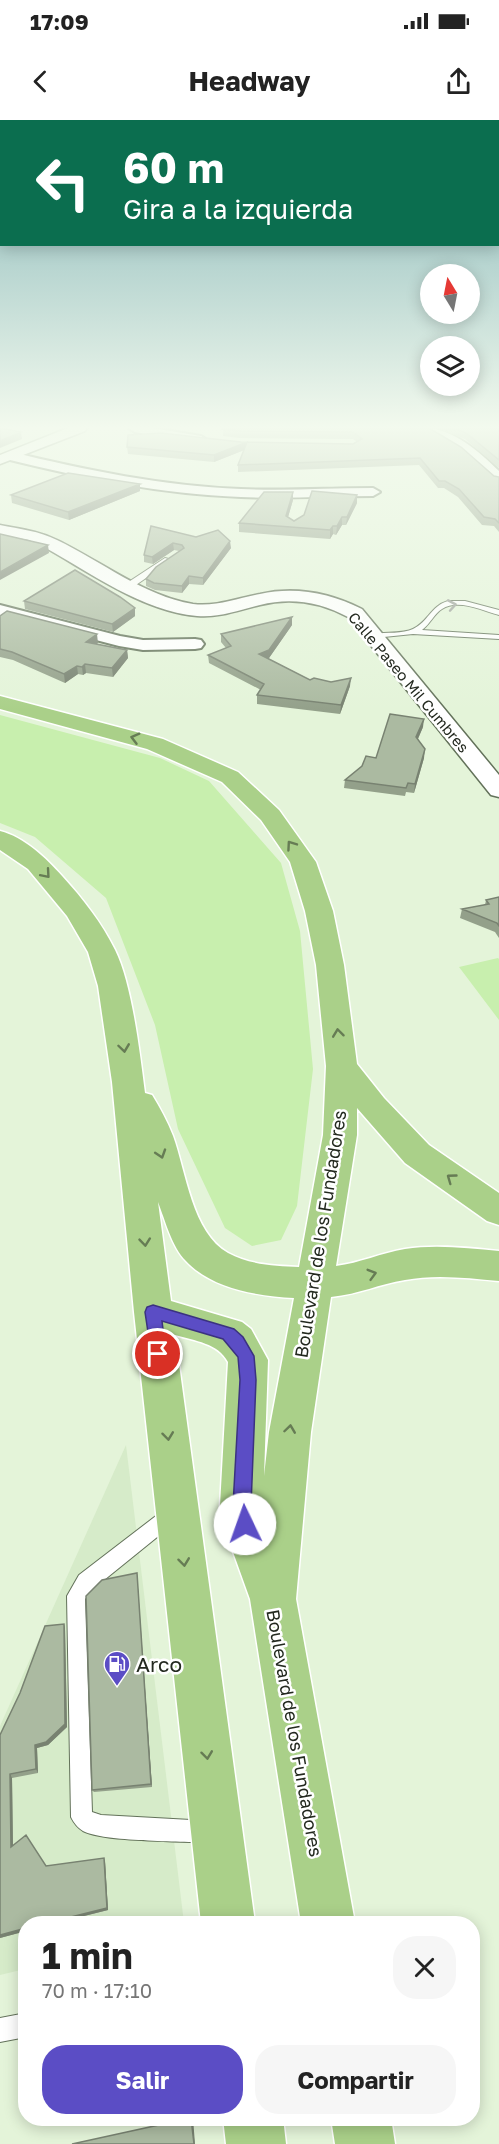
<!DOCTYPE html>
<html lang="es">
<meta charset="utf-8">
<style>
body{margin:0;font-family:"Golos Text",sans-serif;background:#f6f6f6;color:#222;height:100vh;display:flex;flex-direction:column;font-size:22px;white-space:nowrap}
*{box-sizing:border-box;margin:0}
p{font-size:20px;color:#767676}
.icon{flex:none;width:33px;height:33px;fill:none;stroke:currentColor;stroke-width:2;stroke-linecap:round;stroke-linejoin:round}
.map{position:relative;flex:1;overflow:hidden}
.details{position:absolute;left:18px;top:1796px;width:462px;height:210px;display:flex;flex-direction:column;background:#fff;border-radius:24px;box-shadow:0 3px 15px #0003}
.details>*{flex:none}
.guide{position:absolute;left:0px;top:0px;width:500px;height:126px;box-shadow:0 3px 15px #0003;background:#0b6e4f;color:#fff;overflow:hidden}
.needle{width:39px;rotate:350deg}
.buttons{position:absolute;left:420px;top:144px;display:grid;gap:12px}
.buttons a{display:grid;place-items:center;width:60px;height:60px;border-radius:50%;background:#fff;box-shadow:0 3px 15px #0003;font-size:30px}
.pin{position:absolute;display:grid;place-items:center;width:51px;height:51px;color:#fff;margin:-26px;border:3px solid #fff;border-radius:50%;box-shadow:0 2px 6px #0007}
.me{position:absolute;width:66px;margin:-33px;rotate:357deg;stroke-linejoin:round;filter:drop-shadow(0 0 4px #0008)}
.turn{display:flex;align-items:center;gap:21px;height:126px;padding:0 24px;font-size:27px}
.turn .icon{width:78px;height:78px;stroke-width:2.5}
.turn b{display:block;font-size:42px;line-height:51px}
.round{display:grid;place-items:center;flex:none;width:63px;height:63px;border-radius:24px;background:#f6f6f6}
.overview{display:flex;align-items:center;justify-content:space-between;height:102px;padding:0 24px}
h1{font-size:36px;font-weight:700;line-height:45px}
.button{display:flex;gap:12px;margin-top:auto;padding:12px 24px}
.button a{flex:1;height:69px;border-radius:24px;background:#5b4dc5;color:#fff;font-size:24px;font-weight:700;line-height:69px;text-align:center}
.button a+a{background:#f6f6f6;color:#222}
.status{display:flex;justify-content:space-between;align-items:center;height:42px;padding:0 30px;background:#fff;direction:ltr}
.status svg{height:16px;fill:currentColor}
header{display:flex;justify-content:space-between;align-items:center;height:78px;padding:0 24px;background:#fff;font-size:27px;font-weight:700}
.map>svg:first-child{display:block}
.built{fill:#d6ebc9}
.green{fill:#c8efae}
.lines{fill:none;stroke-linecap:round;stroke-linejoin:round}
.lane-casing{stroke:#63725a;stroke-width:2}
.street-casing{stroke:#63725a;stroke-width:4}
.secondary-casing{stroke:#63725a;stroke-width:3}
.primary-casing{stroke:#fff;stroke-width:3}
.lane{fill:#fff;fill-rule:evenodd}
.street{fill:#fff;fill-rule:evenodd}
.secondary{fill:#fff;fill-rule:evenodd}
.primary{fill:#aad089;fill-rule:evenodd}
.wall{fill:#93a08a}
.shaded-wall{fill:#788271}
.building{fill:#abbaa1;stroke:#788271;stroke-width:1.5}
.oneway{stroke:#9c9f9a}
.oneway2{stroke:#667c54}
.route{fill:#5b4dc5;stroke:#3b3280;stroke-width:1.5}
.labels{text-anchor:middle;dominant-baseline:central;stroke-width:5;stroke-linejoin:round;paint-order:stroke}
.far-street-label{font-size:15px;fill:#23291f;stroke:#fff}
.street-label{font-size:18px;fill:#23291f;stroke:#fff}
.near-poi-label{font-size:21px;fill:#23291f;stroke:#fff;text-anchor:start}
</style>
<div class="status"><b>17:09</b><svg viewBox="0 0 49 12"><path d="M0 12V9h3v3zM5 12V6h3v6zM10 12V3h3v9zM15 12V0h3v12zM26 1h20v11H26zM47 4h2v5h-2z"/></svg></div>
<header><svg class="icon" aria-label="back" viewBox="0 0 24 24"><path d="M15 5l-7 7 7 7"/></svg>Headway<svg class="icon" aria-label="share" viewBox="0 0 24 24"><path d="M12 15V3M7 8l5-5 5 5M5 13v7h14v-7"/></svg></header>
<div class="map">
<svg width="499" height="2024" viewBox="0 0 499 2024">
<rect width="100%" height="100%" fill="#e4f4d9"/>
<path class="built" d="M126,1325L184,1803H26L25,1849L0,1855V1606Z"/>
<path class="green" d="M0,595L160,638L209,661L281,743L300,811L313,949L297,1086L281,1120L252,1126L225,1108L178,1009L155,905L106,778L35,717L0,703Z
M498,838L499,839V900L459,847Z"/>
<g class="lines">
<g class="lane-casing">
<path id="lane" d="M165,438L172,440L133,467H127V463Z
M448,481H465L499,490V495C483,491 458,478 442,489C434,494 430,504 422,510L499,515V519L413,514L374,518L370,516L374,514C386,512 403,514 413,509C428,502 431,486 448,481Z
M171,1386L177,1389L180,1395L177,1401L93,1469L85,1479L92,1692L101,1695L209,1701L217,1704L220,1712L217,1720L209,1723C181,1721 104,1722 83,1711C77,1707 74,1703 71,1697L67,1476L79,1455L165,1389Z
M26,1893V1917L0,1922V1898Z"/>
</g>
<g class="street-casing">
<path id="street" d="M129,308H153L201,316L207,320L201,324L135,312Z
M421,308C450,306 479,331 499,351V363L494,362L461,332Z
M11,332C86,350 163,366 241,369C285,371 329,368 373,368L380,372L373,376C329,376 285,379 241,377C161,374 83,358 6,339L5,336Z
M0,485L120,516L143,520L195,519L201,520L204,524L201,528L195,529L143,530L119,526L0,495Z"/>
</g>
<g class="secondary-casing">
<path id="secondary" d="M68,308H87L85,311L0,344V335Z
M0,405C20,409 39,411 57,420C101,441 144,476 193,484C216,487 238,478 260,474C295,466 330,473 362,489L499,655V677L491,675L348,497C320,482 291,477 260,485C239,490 219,498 197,496C142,491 91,453 44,427L29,420L0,415Z"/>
</g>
<g class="primary-casing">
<path id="primary" d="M0,576L163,619L238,652L279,690L316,742L333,791L344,845L357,944L384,978L429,1025L499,1073V1105L487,1101L405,1043L357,988V1015L336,1146C360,1143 381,1133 405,1129C435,1124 468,1128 499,1131V1161C468,1158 435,1154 405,1160C379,1164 360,1174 331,1177L311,1312L296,1479L355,1803H301L250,1479L223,1404L220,1386L228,1242C218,1223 195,1221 175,1215L255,1803H201L134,1192L112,962L98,866L88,832L67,796L28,749L0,730V711C24,717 46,738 62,756C83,779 101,802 115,830C132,864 140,934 145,973L152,975C160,988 167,1001 173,1016C186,1052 192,1113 228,1133C250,1145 276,1146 299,1147L323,1015L326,946L316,845L305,791L290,742L261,700L222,662L147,629L0,589ZM158,1082C165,1100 172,1127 186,1141C212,1169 258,1176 294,1178L269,1312L264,1356L268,1240L251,1209L242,1202L171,1181Z
M223,1998H283L286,2024H226Z
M331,1998H391L395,2024H335Z"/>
</g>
<use href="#lane" class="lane"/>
<use href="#street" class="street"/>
<use href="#secondary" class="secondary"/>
<use href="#primary" class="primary"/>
</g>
<path class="wall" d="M429,308L494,356L499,357V412L494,406L482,405L458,377L444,368H438L419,345L238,352V345L244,330L214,342L128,334L127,327L241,322L353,324L357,322L353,319L239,318L223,316V309Z
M436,308H499V348L465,319Z
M140,371L69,400L12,383L11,375Z
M293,380L288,397L294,401L357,383L346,405H342L336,415L333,414L330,419L239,412V403Z
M151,406L231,428L203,465L189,464L182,473L155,470L146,466V459L179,431L174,430L153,444L144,442V435Z
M24,481L135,488V496L113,512L25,489Z
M0,496L98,523L96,524L127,530L128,538L113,557L86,553L83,555L78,554L65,563L13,540L0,537Z
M292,505L269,538H268L310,560L350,566L340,594L257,584V575L261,570L209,543L208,535L226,528L221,522V514Z
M423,607L418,619L424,638L414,673L406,672L405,676L344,668L345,660L376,638Z
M499,777V818L495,812L460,798L462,789L485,785L486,780Z
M137,1453L152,1667L94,1672L92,1670Z
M64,1504L65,1508L67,1607L48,1625L37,1628L38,1653L12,1658L13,1725L46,1746L105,1741L108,1790L56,1803H26V1811L0,1818V1615Z"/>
<path class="shaded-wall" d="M21,312L22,319L0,328V321Z
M247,322V329L214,342V335Z
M140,364V371L69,400L68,392Z
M293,372V380L286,404V396Z
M357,375V383L346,405L347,397Z
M342,397V405L336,415L337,406Z
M333,406V414L330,419V410Z
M230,421L231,428L203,465V458Z
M173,423L174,430L153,444L152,437Z
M48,425L49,433L0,460V452Z
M189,456V464L182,473V466Z
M135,488V496L113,512L112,504Z
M292,497V505L269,538L259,542V534Z
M97,514L98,523L87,531L86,522Z
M127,530L128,538L113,557L112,548Z
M85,544L86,553L83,555L82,547Z
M77,546L78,554L65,563L64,554Z
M351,558L350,566L340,594L341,585Z
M424,599L423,607L415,625L416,617Z
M425,629L424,638L414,673L415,664Z
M137,1453V1457L152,1667L151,1664Z
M64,1504L65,1508L67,1607L48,1625L37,1628L38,1653L36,1649L35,1625Z
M10,1654L12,1658L13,1730L11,1727Z
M104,1738L105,1741L108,1790L56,1803H47Z
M26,1808V1811L0,1818V1815Z
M191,1998H193L195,2024H194Z"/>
<path class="building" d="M0,308L21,312L0,321Z
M225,308H429L461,327L494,356L499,357V403L495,399L484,397L459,369L445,361H439L420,338L238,345L247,322L214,335L127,327L128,315L161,313L241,322L353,324L362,319L353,312L239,311L223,309Z
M453,308H499V340L466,313Z
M68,353L140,364L68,392L11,375Z
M312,371L357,375L347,397H342L337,406H333L330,410L239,403L264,372H293L286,396L294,401L304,395Z
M151,406L196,417L218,410L230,421L203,458L189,456L182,466L154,463L146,459L156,447L184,428L182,425L173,423L152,437L144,435Z
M0,414L48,425L0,452Z
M75,450L120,477L135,488L112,504L24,481Z
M7,491L97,514L86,522L127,530L112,548L85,544L82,547L77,546L64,554L12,532L0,529V496Z
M292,497L269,530L259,534L310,560L314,558L331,562L351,558L341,585L257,575L264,564L208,535L231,526L221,514Z
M390,594L424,599L416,617L425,629L415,664L408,663L406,668L345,660L362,646L366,636L376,638Z
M499,777V806L497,803L462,789L489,784L486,780Z
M137,1453L151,1664L92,1670L86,1476L102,1460Z
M64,1504L65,1604L46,1622L35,1625L36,1649L10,1654L11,1727L26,1715L46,1746L104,1738L107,1788L47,1803H26V1808L0,1815V1615L20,1573L45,1506Z
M191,1998L194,2024H72Z"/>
<defs><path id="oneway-chevron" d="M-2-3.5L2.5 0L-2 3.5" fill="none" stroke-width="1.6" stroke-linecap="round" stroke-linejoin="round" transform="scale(1.5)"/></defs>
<use class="oneway" href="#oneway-chevron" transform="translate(452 485) rotate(-10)"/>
<g class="oneway2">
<use href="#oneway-chevron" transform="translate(135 618) rotate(-165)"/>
<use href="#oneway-chevron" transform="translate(291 725) rotate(-125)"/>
<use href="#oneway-chevron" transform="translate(46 754) rotate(49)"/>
<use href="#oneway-chevron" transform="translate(338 913) rotate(-97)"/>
<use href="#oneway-chevron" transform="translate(124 928) rotate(82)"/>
<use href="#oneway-chevron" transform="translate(161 1034) rotate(72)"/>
<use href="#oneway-chevron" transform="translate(451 1058) rotate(-144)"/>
<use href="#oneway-chevron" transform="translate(145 1122) rotate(84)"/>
<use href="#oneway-chevron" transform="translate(372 1154) rotate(-16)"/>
<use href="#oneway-chevron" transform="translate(290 1309) rotate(-82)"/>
<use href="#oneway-chevron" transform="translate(168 1316) rotate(83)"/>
<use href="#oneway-chevron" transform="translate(184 1442) rotate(83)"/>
<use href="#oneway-chevron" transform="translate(207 1635) rotate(83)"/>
</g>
<linearGradient id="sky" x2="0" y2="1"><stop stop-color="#82b4b6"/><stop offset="0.52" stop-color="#f3faee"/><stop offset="1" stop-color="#f3faee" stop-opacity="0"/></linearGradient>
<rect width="499" height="591" fill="url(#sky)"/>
<path class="route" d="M153,1185L234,1209L243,1217L254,1236L256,1260L251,1386L254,1404L251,1410L245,1413L238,1410L233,1386L240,1260L238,1237L223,1219L162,1201L166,1234L164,1239L158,1241L152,1239L145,1192L147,1187Z"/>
<defs>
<g id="fuel-pin" transform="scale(1.35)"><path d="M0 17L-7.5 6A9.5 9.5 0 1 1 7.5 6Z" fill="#5b4dc5" stroke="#fff"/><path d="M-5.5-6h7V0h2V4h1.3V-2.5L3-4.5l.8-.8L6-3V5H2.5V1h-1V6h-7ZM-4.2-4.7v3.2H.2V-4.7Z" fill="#fff"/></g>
</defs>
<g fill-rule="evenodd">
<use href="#fuel-pin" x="117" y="1544"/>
</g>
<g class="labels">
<g class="far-street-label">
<text transform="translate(409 562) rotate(50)">Calle Paseo Mil Cumbres</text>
</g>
<g class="street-label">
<text transform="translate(320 1114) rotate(-81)">Boulevard de los Fundadores</text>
<text transform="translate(295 1613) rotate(80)">Boulevard de los Fundadores</text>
</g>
<g class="near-poi-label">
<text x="136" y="1544">Arco</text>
</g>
</g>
</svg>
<div class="buttons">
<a><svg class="needle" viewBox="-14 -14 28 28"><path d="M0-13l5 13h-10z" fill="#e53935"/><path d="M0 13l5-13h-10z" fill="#767676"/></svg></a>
<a><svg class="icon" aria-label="layers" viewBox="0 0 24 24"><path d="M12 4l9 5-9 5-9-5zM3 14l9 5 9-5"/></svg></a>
</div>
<div class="pin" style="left:158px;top:1234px;background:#d93025"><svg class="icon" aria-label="arrive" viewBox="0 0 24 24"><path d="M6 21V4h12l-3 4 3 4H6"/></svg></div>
<svg class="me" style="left:245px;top:1404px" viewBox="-20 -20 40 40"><circle r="19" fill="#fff"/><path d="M0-13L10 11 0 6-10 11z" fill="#5b4dc5"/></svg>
<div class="guide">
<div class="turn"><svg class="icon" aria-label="left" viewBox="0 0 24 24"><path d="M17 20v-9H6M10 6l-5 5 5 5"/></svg><div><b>60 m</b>Gira a la izquierda</div></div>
</div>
<section class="details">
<div class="overview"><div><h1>1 min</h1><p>70 m · 17:10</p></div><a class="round"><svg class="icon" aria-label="close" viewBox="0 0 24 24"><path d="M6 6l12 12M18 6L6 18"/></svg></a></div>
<div class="button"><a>Salir</a><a>Compartir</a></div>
</section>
</div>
